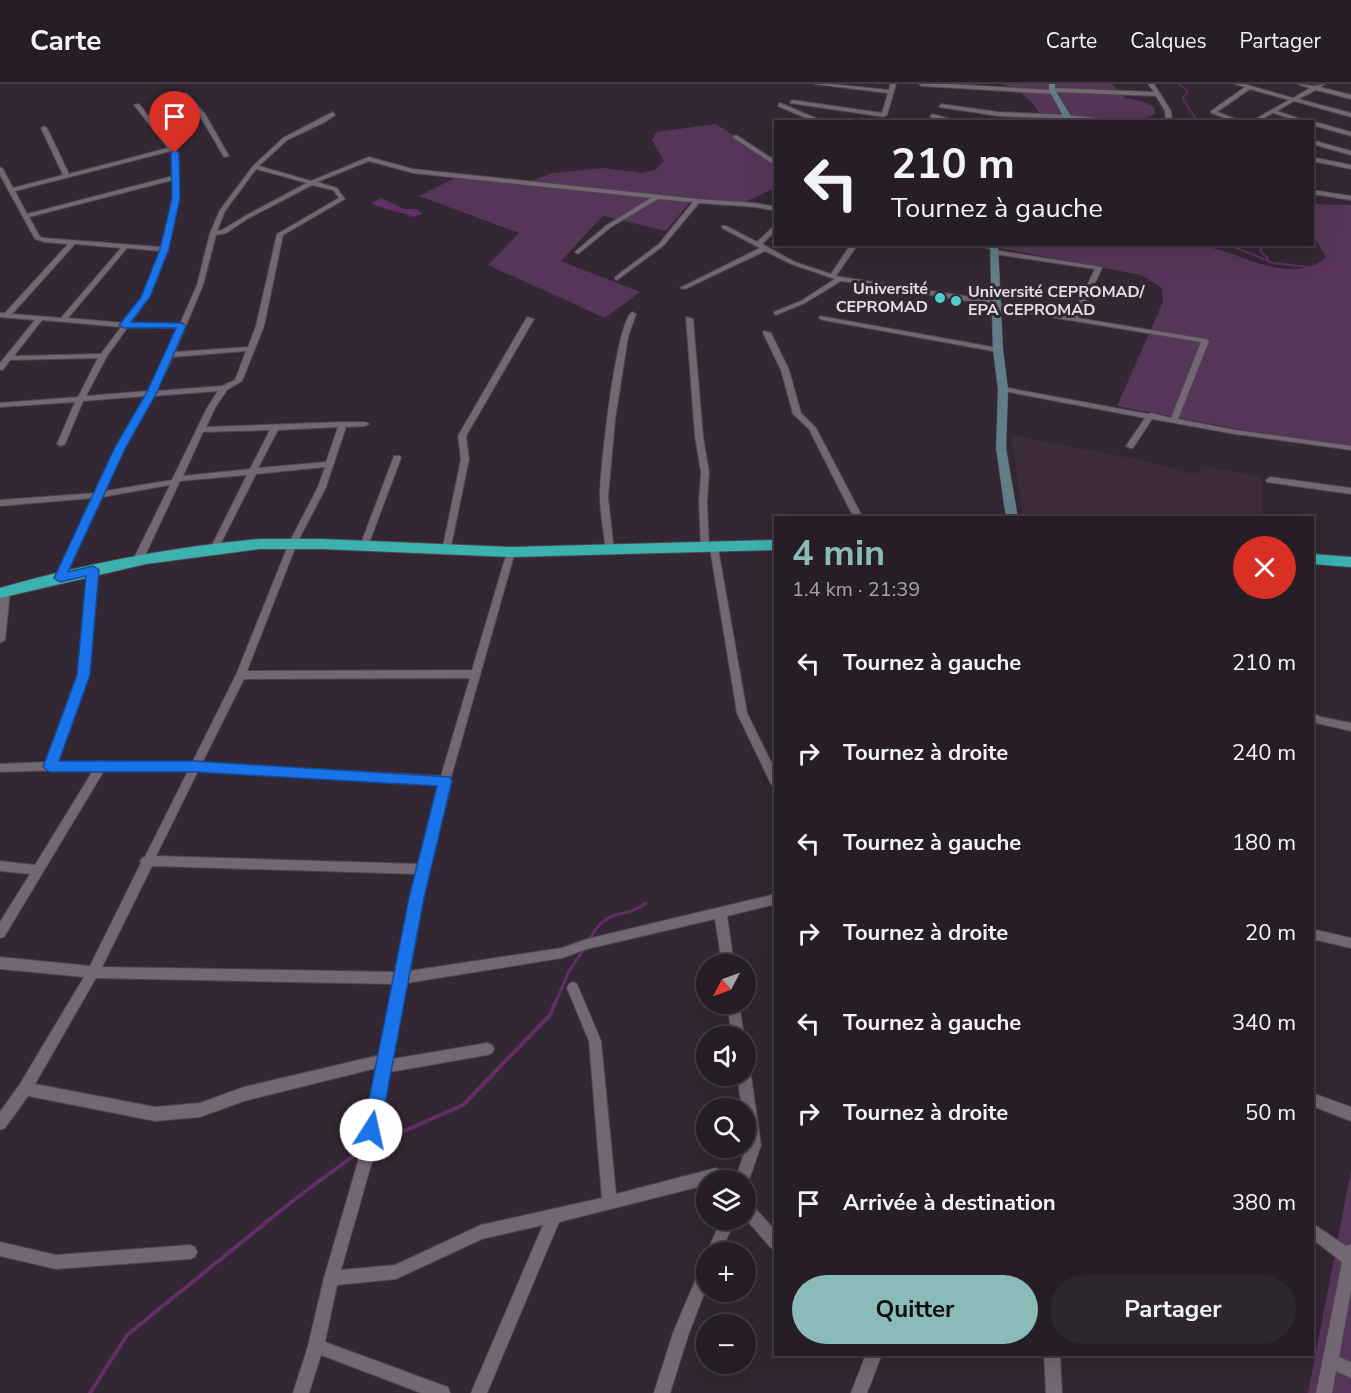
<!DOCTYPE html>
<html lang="fr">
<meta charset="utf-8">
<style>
body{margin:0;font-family:"Nunito Sans",sans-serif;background:#2e262e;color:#f1f3f6;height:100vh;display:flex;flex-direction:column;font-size:22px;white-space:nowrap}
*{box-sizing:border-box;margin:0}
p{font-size:20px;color:#a4a2a7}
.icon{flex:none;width:33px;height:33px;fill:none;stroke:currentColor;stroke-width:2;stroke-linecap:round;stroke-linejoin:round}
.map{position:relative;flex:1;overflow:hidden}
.details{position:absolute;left:774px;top:432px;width:540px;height:840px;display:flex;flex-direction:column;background:#261d26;border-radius:0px;box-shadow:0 6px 24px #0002,0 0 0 2px #423b43}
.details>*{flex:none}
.guide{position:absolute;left:774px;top:36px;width:540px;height:126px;border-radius:0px;box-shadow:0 6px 24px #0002,0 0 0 2px #423b43;background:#261d26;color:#f1f3f6;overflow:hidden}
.needle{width:39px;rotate:229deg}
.fabs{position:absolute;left:696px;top:870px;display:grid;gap:12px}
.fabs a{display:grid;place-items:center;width:60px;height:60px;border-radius:50%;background:#261d26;box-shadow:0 6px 24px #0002,0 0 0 2px #423b43;font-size:30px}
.pin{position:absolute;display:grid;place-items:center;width:51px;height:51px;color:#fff;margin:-62px -26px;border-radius:50% 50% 50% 0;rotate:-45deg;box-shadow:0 0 6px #0007}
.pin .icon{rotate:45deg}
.me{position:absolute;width:66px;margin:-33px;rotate:10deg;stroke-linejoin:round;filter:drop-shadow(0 0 4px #0008)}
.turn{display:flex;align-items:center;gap:21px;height:126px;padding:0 18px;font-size:27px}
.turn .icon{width:78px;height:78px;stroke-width:2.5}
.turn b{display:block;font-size:42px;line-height:51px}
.round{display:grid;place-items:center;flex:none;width:63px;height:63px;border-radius:32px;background:#2e262e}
.summary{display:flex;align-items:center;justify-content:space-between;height:102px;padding:0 18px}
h1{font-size:36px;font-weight:700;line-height:45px;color:#8bbbb9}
.cta{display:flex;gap:12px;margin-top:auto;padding:12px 18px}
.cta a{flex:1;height:69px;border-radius:36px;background:#8bbbb9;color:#111;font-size:24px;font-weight:700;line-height:69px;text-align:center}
.cta a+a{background:#2e262e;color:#f1f3f6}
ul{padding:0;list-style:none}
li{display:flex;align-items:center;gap:18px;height:90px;padding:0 18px}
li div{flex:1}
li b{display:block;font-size:22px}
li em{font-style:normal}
header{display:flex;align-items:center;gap:36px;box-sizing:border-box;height:84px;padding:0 30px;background:#261d26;border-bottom:2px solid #423b43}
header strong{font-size:28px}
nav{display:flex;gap:33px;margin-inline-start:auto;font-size:21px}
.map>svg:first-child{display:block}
.built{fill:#3c2c3d}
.green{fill:#563658}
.water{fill:#612e65}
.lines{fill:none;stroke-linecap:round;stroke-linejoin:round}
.stream-far3{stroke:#612e65;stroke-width:1.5}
.stream-far2{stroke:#612e65;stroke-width:2}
.stream-far1{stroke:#612e65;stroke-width:3}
.stream{stroke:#612e65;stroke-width:4}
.street-casing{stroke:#4e454f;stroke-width:2}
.secondary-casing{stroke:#4e454f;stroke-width:1}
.highway-casing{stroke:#4e454f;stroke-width:2}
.street{fill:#736774;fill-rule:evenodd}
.secondary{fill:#627d86;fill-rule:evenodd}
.highway{fill:#3bb1b0;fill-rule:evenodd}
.route{fill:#1a73e8;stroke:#114b97;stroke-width:1.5}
.poi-dot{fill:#53cdcb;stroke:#322732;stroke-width:2}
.labels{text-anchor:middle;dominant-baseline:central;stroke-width:6;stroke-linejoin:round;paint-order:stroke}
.far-poi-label{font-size:16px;font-weight:bold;fill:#e5dde5;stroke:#322732;text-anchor:end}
</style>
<header>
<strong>Carte</strong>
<nav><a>Carte</a><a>Calques</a><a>Partager</a></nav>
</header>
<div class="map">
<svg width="1351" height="1309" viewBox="0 0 1351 1309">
<rect width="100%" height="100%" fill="#322732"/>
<path class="built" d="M1011,351L1136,375L1196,391L1203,382L1262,393V433H1023Z"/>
<path class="green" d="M1003,0H1112L1125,14L1142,17L1154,23L1155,30C1130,43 1072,37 1042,37C1035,16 1022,8 1003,0Z
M716,40L775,78V104L745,118L693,114L666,147L603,132L561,177L640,208L605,234L488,181L519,149L419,112L455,94L522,101L552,89L605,84L642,89L655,86L664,77L652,56L656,48Z
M1313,120L1351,121V362L1243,346L1117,322L1163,218L1162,204L1141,191L984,161C1033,161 1081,161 1130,161C1153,161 1177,158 1199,161C1237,166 1291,204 1326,173L1313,151Z
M1351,1087V1309H1308Z"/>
<path class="water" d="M381,114L404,125H416L423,130L413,133C401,127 386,127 371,119Z"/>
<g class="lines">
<path class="stream-far3" d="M1178,0L1187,6V10L1183,13L1184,17L1198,38"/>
<path class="stream-far2" d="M1227,160L1266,176
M1261,160V168L1268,174L1266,176L1273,179L1351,188"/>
<path class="stream-far1" d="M589,856C608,820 624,837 646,819
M555,920L569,887L584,865"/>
<path class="stream" d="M375,1060L463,1021L550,931L555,919
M90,1309L127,1251L295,1115L360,1067"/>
<g class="street-casing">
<path id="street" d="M814,0H831L889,6L890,0H896L887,31L884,33L790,19L792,16L882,29L888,9Z
M919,0H948L1050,6L1052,4L1154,8L1148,0H1154L1171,27L1172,38H1166L1165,27L1156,12L1055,8L1053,10L922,2Z
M1235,0H1244L1293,14L1310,4L1297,0L1314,2L1325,0L1320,3L1351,11V15L1316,6L1298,15L1351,29V33L1294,17L1277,27L1310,38H1301L1273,29L1257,38H1250L1289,16L1250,5L1217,28L1245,38H1236L1211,29V27L1245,3Z
M186,9L205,30L229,72L224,73L200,32L156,42L178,69L179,114L167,165L149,213L131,239L180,240L197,201L210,149L220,126L253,82L283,54L333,28L335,31L325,38L287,56L259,82L311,97L369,73L413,85L697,115L755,119L776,123V127L755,123L699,119L663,162L617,196L615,195V193L659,160L693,118L658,115L611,143L578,170L575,168L576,167L607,141L651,114L413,89L369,77L317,98L337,104L345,115L283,151L264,242L242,297L227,306L215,324L206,343L343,338H365L369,340L365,342L346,343L326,403L297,459L247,587L472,586L507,468L511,465L515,468L450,697L423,814L409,887L562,864L587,855L776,810V820L727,832L734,880H722L715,835L587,865L562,874L407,899L392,975L487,959L492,961L494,965L492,969L487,971L390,988L375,1067L341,1186L395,1181L481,1141L602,1114L589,957L567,904L569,900L573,898L577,900L601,957L616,1110L716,1084L726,1091L728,1096H706V1101L559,1138L487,1309H471L543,1141L482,1155L396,1195L337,1201L325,1258L442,1301L448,1303L450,1309H421L321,1271L309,1309H293L308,1262L324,1194L361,1067L377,984L244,1017L200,1033L155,1037L28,1012L5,1044L0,1046V1028L20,1000L84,893L0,885V873L90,882L141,779L140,777L142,774L145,773L188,687L105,685L4,853L0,854V838L30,790L0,787V777L35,781L94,685L0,688V680L46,678L79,591L88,486L93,483L98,486L89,591L57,678L102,677L192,679L236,591L289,459L318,403L325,383L256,390L218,465L214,468L210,465L247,391L180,397L142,478L137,481L132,478L170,401L102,413L65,494L60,497L55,494L93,414L0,422V416L96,409L117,363L146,312L83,317L65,360L61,362L57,360L75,318L0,323V319L78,313L98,274L10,276L3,286H0V279L35,236L0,233V229H5L68,160L44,158L35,155L0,91V83L3,85L13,104L63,91L41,44L44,42L47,44L69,90L168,64L134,21L139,20L154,39L198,29L183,11ZM171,67L172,69L173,92L27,130L15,107ZM256,85L307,99L245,132L222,146L217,147L225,127ZM173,96V114L161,163L44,154L40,153L29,133ZM312,101L333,106L339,114L277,150L256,242L248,263L175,268L203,201L216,151L226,149L249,134ZM75,160L121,164L61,234L12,230ZM127,164L160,167L143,213L124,239L68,234ZM42,236L121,243L101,270L14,272ZM128,243L178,244L148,307L86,312L107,272ZM246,267L235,296L222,302L156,307L173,273ZM218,307L207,324L172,396L105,407L125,363L154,312ZM338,343L326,378L258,384L278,346ZM270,346L250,385L183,392L203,348ZM470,594L441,692L202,679L244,595ZM198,687L439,701L419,780L156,772ZM152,782L417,790L396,888L102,883ZM96,894L394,900L380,971L244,1003L200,1019L155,1023L35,1000Z
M780,19L823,37V38H815L778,22Z
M941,20L998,28L1067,31L1133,38L998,32L939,23Z
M932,30L959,37V38H948L930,33Z
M1312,37L1351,48V52L1312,41Z
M736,51L776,77V82L734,54L733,53Z
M1312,56L1351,67V71L1312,60Z
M1312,73L1351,81V85L1312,77Z
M1312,106L1351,112V116L1312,110Z
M776,140V146L762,160L795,178L831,190L851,160H858L836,192L841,193L997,217L999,218L1000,220L1072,232L1095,185L994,170L991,168L994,166L1101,183L1102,184L1078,234L1205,255L1209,257L1178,335L1235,346L1351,362V366L1235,350L1152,335L1133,364H1130L1126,362L1145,334L1003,307L999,305L1003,303L1148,330L1151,329L1171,334L1201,258L997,224L995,223L994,221L841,197L805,219L776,231L774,230V228L801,217L835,195L791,180L765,167L685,205L680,204L760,164L722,144V142H726L757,158Z
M972,160H987L997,164L994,166Z
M632,228L636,230L628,253L615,336L608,413L614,467L610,470L606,467C604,449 600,430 600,412C600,386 616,238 632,228Z
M820,232L998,264L1002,266L998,268L823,236L819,234Z
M527,233L534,235L466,352L469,375L450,467L449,469H443L442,467L461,375L458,352Z
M686,233L693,235L703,352L709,388L707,418L709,464L705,467L701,464L699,418L701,388L695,352Z
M764,247L771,249L789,286L801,329L816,344L863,434H854L809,345L793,330L781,286L763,249Z
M394,372H400L401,374L368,462L364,465L361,464L360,462Z
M1270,393L1351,404V410L1267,398L1266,396Z
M714,461L718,464L747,629L776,688V704L771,700L737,629L710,464Z
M5,505L10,508L5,556L0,559V511L2,506Z
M1312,629L1321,633L1351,639V647L1312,638Z
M1312,845L1351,854V864L1312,855Z
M727,920H739L744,952H732Z
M746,986L749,987L751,992L761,1061L749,1096L746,1102V1096H735L747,1061L746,1024H742L737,992H746Z
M1312,1009L1351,1023V1037L1312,1022Z
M746,1118L751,1120L776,1147V1166L771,1164L746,1135Z
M721,1136H735L721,1168H707Z
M1312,1139L1346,1162L1351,1160V1206L1339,1273L1351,1278V1294L1336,1287L1332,1309H1316L1342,1178L1312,1155Z
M0,1158L56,1171L190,1161L195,1163L197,1168L195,1173L190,1175L56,1185L0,1172Z
M706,1181V1205L689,1249L670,1309H654L673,1249L701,1183Z
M866,1270H882L867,1309H851Z
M1044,1270H1060L1062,1309H1046Z"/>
</g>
<g class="secondary-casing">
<path id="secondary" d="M1049,0H1055V6L1072,34L1071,38H1064V34L1049,6Z
M990,160H998L1003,266L1008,305L1006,364L1018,434H1006L996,364L998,305L993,266Z"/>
</g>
<g class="highway-casing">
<path id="highway" d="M260,455H322L512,463L776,456V466L512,473L322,465H260L146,480L0,514V504C85,480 171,463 260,455Z
M1312,470L1351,473V483L1312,480Z"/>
</g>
<use href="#street" class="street"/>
<use href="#secondary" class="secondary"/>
<use href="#highway" class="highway"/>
</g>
<path class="route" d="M175,66L179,69L180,114L169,165L150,213L131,238L182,239L186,242L157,308L126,363L68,488L93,482L99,486L90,591L59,677H194L450,693L452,697L424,814L380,1046L378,1052L371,1055L365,1052L363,1046L409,814L437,702L194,688H50L43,683L77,591L86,492L60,498L54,494L115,363L147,308L176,244H124L119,241L141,213L160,165L172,114L171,69Z"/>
<g class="poi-dot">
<circle cx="940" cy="214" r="6"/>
<circle cx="956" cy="217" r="6"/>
</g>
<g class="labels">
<g class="far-poi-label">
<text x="928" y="205">Université<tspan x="928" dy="18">CEPROMAD</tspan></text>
<text x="968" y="208" text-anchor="start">Université CEPROMAD/<tspan x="968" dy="18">EPA CEPROMAD</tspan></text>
</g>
</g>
</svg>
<div class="fabs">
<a><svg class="needle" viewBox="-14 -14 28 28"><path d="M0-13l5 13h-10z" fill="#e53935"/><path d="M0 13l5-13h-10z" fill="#a4a2a7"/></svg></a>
<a><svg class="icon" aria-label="sound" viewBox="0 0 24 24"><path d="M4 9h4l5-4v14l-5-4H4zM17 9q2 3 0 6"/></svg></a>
<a><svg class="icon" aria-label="search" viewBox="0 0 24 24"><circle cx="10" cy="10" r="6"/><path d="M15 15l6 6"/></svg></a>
<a><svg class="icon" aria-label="layers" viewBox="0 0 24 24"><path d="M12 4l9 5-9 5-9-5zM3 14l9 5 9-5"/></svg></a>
<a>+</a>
<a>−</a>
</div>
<div class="pin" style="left:175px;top:69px;background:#d93025"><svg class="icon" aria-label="arrive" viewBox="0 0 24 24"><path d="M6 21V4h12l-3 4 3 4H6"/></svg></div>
<svg class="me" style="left:371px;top:1046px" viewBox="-20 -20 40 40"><circle r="19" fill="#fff"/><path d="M0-13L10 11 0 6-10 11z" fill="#1a73e8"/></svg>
<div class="guide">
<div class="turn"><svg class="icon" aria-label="left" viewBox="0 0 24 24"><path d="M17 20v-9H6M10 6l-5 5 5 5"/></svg><div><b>210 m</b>Tournez à gauche</div></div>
</div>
<section class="details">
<div class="summary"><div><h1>4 min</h1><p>1.4 km · 21:39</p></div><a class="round" style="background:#d93025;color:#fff"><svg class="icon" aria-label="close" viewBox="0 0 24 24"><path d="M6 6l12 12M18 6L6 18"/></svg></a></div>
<ul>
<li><svg class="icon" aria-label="left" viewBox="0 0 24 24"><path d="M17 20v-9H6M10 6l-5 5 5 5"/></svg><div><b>Tournez à gauche</b></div><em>210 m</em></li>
<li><svg class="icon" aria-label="right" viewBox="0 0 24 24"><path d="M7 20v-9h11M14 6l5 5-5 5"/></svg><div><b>Tournez à droite</b></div><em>240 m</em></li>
<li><svg class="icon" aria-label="left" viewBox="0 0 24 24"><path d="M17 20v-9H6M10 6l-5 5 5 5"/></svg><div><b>Tournez à gauche</b></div><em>180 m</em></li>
<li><svg class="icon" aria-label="right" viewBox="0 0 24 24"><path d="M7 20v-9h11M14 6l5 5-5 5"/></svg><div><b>Tournez à droite</b></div><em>20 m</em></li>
<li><svg class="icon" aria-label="left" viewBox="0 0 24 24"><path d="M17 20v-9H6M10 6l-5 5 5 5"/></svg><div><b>Tournez à gauche</b></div><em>340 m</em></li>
<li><svg class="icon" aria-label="right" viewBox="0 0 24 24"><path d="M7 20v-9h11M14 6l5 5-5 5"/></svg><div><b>Tournez à droite</b></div><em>50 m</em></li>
<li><svg class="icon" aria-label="arrive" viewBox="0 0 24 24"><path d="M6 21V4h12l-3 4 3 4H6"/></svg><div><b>Arrivée à destination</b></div><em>380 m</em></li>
</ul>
<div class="cta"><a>Quitter</a><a>Partager</a></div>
</section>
</div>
